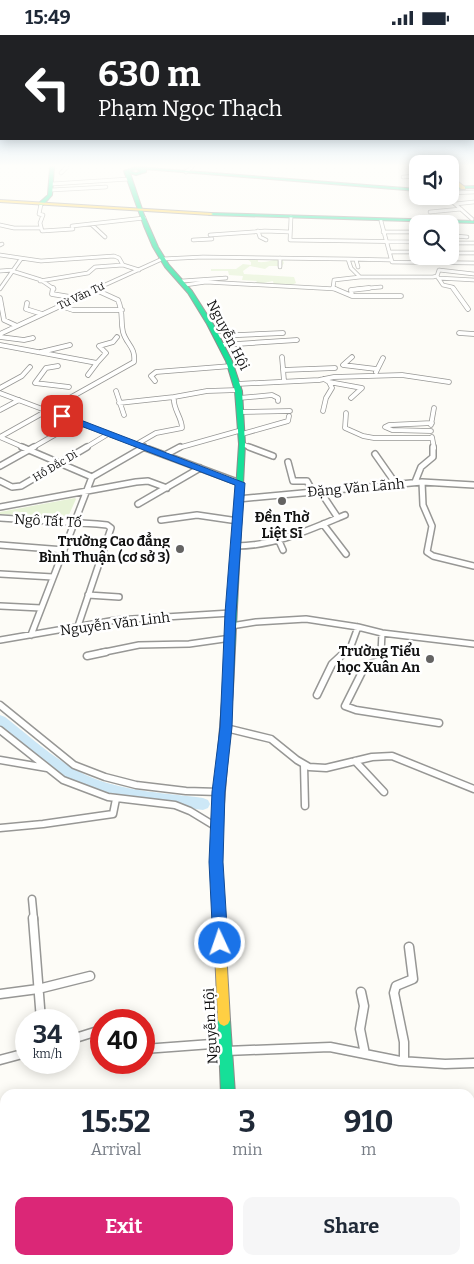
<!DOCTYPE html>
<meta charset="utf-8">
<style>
body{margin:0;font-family:Bitter,serif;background:#f6f6f7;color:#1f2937;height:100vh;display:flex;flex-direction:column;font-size:19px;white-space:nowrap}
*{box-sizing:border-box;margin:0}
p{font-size:16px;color:#747a83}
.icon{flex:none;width:28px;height:28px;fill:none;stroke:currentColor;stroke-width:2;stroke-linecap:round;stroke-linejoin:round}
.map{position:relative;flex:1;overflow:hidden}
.sheet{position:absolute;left:0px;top:1054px;width:475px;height:176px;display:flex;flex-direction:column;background:#fff;border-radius:15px 15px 0 0;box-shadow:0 2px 12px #0003}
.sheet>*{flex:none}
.banner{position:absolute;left:0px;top:0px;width:475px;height:105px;box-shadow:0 2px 12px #0003;background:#202124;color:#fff;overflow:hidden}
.tools{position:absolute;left:409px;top:120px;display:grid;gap:10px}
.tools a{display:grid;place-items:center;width:50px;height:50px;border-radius:10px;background:#fff;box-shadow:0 2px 12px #0003;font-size:25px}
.speed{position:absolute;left:15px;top:974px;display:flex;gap:10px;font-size:25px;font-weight:700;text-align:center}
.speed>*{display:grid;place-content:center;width:65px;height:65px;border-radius:50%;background:#fff;box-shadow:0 2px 12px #0003;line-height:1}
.speed small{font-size:12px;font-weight:400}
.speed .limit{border:8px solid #d22;background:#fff;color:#111}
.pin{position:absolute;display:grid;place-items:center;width:42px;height:42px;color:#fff;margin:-21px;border-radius:10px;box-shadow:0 2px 8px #0006}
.me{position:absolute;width:55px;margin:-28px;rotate:357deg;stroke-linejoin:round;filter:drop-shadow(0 0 4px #0008)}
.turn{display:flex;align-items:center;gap:18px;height:105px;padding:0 15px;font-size:22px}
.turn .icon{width:65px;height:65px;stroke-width:2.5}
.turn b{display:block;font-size:35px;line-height:42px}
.eta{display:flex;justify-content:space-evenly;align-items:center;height:85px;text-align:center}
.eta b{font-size:30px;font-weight:700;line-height:35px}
.action{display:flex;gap:10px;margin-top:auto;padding:10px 15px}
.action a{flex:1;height:58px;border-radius:10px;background:#db2777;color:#fff;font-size:20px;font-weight:700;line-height:58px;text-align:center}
.action a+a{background:#f6f6f7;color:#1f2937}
.status{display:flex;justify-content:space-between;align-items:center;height:35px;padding:0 25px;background:#fff;direction:ltr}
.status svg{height:14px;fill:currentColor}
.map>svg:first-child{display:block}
.industrial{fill:#f5f0f3}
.green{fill:#e7f3d7}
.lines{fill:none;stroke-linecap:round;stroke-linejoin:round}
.river{fill:#cde8f7;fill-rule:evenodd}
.street-far4-casing{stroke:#979795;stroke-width:4.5}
.street-far3-casing{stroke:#979795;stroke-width:5.5}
.street-far2-casing{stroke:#979795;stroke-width:8}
.street-far1-casing{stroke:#979795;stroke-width:9}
.street-casing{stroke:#979795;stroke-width:11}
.fast-casing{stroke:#8e8d8b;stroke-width:2}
.slow-casing{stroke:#8e8d8b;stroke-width:2}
.jam-casing{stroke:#8e8d8b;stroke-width:2}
.street-far4{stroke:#fffffe;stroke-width:3}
.street-far3{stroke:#fffffe;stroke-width:4}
.street-far2{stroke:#fffffe;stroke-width:5}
.street-far1{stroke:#fffffe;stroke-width:6}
.street{stroke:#fffffe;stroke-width:8}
.fast{fill:#16e098;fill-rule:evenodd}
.slow{fill:#ffcf43;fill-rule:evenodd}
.jam{fill:#f24e42;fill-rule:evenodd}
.route{fill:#1a73e8;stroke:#114b97}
.poi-dot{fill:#646362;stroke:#fff;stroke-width:2}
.labels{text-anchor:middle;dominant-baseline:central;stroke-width:5;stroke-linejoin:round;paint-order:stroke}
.far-street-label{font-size:11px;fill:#111;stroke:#fff}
.street-label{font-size:14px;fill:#111;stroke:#fff}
.poi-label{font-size:14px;font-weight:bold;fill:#111;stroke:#fff;text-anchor:end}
</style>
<div class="status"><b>15:49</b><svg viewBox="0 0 49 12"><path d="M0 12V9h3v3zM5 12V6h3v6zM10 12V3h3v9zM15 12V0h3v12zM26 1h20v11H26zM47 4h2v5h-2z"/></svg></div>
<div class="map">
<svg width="474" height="1229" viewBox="0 0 474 1229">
<rect width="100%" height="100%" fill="#fdfcf7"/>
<path class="industrial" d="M474,1177V1229H339L349,1225H470V1179Z"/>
<path class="green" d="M247,224L258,225V227C268,228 272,224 282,224L284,228L282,231H269L265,234L250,231L243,236L244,239L294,242L296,248L287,252L274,251L273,246L254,250L257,246L242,245L243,241L229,240L228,236H211V234H236L243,229L251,230V227Z
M75,463L76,464L68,482L0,479V477Z"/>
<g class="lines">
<path class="river" d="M0,680L5,682C32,703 60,730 93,743C128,757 167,758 203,763L208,765L210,769L208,773L203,775C163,769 120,766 82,750C51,737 26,713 0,692Z"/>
<g class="street-far4-casing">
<path id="street-far4" d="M410,132L418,139
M186,137L192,132
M61,138L67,132
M403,142L418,141
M52,149L129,144
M51,155L106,152
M450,158L474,157
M446,161L472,184
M41,169L39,179L43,180L40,188L42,196L73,194
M455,169L474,167
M430,177L461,174
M291,182L290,205L418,207
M381,186L392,227L474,228
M91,189L105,202
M0,190L14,193H41
M72,191L144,183
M258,196L260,202L266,205
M383,197H418
M450,198L455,201L467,202
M210,200L265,196L290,197
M193,205L212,204
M450,208H474
M0,210L2,209
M389,217H418
M450,218H474
M0,220L41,226L114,221L119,223L123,230L139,235
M280,223V232
M348,224L391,225
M356,225L358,232
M0,236L13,235
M12,236L41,245L54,254
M437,241L443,250L452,252L454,254
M438,243L474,245
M40,246L88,238L95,232L123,230
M182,246L226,243
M185,250L206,247L336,254
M333,253L334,245L360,242
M0,254L21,224
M96,254L162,224L203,222L348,224L351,233L360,242H433L437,241L439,235L474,239
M357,254L381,252"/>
</g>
<g class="street-far3-casing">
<path id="street-far3" d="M53,253L52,259L76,263
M333,253L352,261H401
M453,253L468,274
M352,261L351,255L369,253
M0,263L4,285L17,291
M27,268L26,274L42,279
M61,271L73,275H122
M459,298L474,299
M0,299L99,253
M216,301L283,298
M0,302L24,305L33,303
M0,310L97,328L88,340
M221,310L297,305
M41,317L70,310
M282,322L284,346
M352,322L343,330L376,334
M97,328L106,318L99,311L113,307L117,302
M58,331L46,333L35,348L69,352
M283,335L335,333
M376,337L383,323
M324,344L329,347L362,353L351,363
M155,346L151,341L156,337L231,331
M237,349L319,345L334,342L402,340L449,347
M0,353L22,341L30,332
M116,356L124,380
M0,358L146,413
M239,363L272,360L278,363V366
M119,368L174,362
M0,375L19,365
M323,376L326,363L332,353L329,347
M241,377L290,376
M346,378L345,393L363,401L374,403H432
M431,390L434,373
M431,396L392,395L385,392L389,390L432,388
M242,399L288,386L289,381
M0,402L134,327C136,312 126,309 123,297C120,284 124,280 118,265L96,255
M0,402L25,413
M432,402L434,413
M137,409L156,398L182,393C182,382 172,373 174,362L207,356L238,355
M242,409L252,413
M32,413L77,387
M85,413L108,399
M178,413L242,395"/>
</g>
<g class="street-far2-casing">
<path id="street-far2" d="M22,412L92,442
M143,412L240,448
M249,412L273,421
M375,419L396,449
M165,420L180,412
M288,427L293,446H307L313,457
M0,431L34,412
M0,446L12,452L21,451L87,412
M415,447L421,432L433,422V412
M422,447L423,470L432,491L427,517L433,521L474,531
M320,456L338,483
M238,464L422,447L474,450
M138,469L200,433
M0,472L136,447L148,446L167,453
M0,483L97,489L107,490L111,493L78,591
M161,485L197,480L238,486
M323,489L346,519
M279,506L283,515
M0,510L64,515
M236,511C275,511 309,495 345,480
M0,539L53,542
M88,560L119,562
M0,571L41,573
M231,591L256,587L306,584L358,592L382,598L474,609
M31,600L92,442L144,412
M0,605L116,585L231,578
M100,618L139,610L189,609L231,603
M343,618L351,611L358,592
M381,618L382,598"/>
</g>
<g class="street-far1-casing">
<path id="street-far1" d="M381,617V625L365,631L345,671L356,675L439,688
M87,621L106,617
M317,660L332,629L345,617
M0,670L74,730L105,742L136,750L186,756L219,757
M226,693L271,704L297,725L309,732L326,733L372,722L392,721L474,754
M0,695L63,745L108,762L175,770L190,776L218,793
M0,725L47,733
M355,726L384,757
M304,730L305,771
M0,793L43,789L113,779L116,764
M32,864L34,885"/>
</g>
<g class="street-casing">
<path id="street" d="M33,883L41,985
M361,957L364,971L360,994L365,1019
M0,959L38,954L90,941
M69,1005L101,995
M144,1014L225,1008
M226,1016L330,1012L400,1026L445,1029L474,1028
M0,1025L26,1018
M404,1026V1007L394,958L396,951L413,944L409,912
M470,1210L474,1209
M422,1229L432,1225"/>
</g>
<g class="fast-casing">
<path id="fast" d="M50,132H54L52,160L43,170H39V168L48,160Z
M136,132L418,154V156L144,134L146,135V137L136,140L130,138L144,180L158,212L169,230L192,256L213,289L232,326L242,356L245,409L233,654L228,657L223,654L239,409L235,356L226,326L207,289L188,258L165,232L153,212L144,191L124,136ZM136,134L141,136L136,138L130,136Z
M474,151V153L450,154V152Z
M211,178L474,186V188L209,180Z
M224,979L228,981L230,985L235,1059H221L218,985L220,981Z
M474,1118V1132L470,1134V1120Z
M171,1225H199L198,1229H170Z
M215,1225H229L230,1229H216Z"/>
</g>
<g class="slow-casing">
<path id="slow" d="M450,141L465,152V154H461L450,144Z
M0,165L211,178L213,179L211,180L0,167Z
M218,778L222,779L223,782L221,827L230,985L228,989L224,991L220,989L218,985L211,827L213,782L214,779Z
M474,1092V1106L470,1108V1094Z
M89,1225H114L113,1229H88Z
M237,1225H251V1229H237Z"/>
</g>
<g class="jam-casing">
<path id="jam" d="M228,651L233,654L223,782L222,785L218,786L214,785L213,782L223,654Z
M265,1225H282L281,1229H264Z"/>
</g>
<use href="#street-far4" class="street-far4"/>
<use href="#street-far3" class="street-far3"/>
<use href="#street-far2" class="street-far2"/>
<use href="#street-far1" class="street-far1"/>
<use href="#street" class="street"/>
<use href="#fast" class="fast"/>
<use href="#slow" class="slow"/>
<use href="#jam" class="jam"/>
</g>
<linearGradient id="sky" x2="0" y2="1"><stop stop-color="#9dc9ee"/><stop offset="0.43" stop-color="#fefefb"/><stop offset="1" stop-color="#fefefb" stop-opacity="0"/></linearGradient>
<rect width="474" height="304" fill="url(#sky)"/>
<path class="route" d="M60,379H65L245,448L236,578L232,692L225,757L223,827L228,908L226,913L220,915L215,913L213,908L209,827L212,757L220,692L225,578L235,450L60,383Z"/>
<g class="poi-dot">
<circle cx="282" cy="466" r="5"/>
<circle cx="180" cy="514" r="5"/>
<circle cx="430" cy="624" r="5"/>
</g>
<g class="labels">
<g class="far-street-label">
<text transform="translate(81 261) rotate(-25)">Từ Văn Tư</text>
<text transform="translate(55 431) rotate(-31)">Hồ Đắc Di</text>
</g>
<g class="street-label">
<text transform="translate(228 300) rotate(63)">Nguyễn Hội</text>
<text transform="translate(356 453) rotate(-5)">Đặng Văn Lãnh</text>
<text transform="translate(48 486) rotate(3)">Ngô Tất Tố</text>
<text transform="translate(115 589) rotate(-7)">Nguyễn Văn Linh</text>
<text transform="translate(211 991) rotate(-93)">Nguyễn Hội</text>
</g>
<g class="poi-label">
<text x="282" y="482" text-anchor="middle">Đền Thờ<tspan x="282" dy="16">Liệt Sĩ</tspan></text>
<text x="170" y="506">Trường Cao đẳng<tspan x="170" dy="16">Bình Thuận (cơ sở 3)</tspan></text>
<text x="420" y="616">Trường Tiểu<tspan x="420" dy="16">học Xuân An</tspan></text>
</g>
</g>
</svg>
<div class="tools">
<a><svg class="icon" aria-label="sound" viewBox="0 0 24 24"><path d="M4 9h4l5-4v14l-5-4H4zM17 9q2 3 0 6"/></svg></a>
<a><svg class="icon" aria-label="search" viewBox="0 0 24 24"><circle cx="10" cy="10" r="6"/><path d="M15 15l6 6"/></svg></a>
</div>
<div class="speed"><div>34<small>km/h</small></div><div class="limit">40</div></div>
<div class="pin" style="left:62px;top:381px;background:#d93025"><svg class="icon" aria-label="arrive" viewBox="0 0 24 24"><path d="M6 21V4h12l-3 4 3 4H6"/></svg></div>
<svg class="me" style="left:220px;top:908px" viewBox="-20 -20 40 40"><circle r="17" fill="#1a73e8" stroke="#fff" stroke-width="3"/><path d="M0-11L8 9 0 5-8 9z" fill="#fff"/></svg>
<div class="banner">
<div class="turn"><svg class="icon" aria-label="left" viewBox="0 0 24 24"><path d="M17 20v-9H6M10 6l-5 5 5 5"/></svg><div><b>630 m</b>Phạm Ngọc Thạch</div></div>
</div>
<section class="sheet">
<div class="eta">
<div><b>15:52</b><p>Arrival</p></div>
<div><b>3</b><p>min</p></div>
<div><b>910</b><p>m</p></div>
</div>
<div class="action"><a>Exit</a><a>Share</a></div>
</section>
</div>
